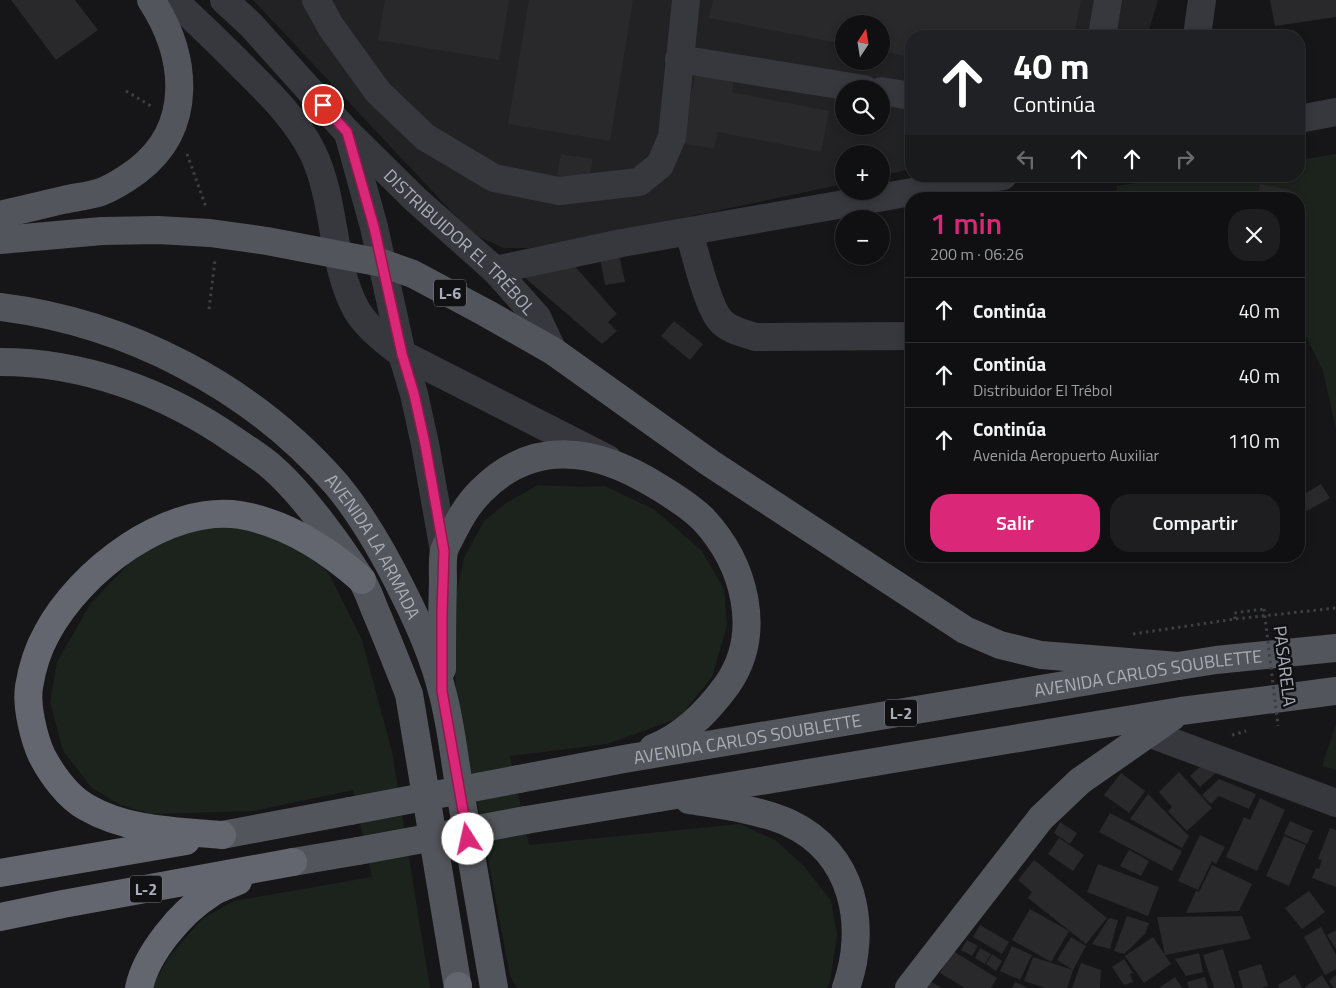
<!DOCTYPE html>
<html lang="es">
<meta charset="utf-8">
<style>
body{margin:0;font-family:"Titillium Web",sans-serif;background:#1e1e20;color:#f1f3f6;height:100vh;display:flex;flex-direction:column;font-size:19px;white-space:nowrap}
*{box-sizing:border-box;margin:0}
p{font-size:16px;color:#9c9d9f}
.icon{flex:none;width:28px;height:28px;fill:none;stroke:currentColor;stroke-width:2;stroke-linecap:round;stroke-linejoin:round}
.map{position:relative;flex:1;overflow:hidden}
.panel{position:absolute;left:905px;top:192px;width:400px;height:370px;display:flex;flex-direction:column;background:#101012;border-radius:20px;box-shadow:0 2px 8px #0003,0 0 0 1px #303032}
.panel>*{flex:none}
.top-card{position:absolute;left:905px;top:30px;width:400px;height:152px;border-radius:20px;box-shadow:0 2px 8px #0003,0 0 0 1px #303032;background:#202124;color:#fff;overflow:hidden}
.needle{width:32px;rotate:12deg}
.buttons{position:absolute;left:835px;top:15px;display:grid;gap:10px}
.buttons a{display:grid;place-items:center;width:55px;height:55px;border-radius:50%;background:#101012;box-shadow:0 2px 8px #0003,0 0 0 1px #303032;font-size:25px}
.pin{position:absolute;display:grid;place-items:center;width:42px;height:42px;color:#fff;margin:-21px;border:2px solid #fff;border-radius:50%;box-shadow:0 1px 5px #0007}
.me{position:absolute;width:55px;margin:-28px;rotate:350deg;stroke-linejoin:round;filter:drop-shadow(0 0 4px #0008)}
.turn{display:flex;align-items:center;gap:18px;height:105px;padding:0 25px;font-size:22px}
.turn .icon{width:65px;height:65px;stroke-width:2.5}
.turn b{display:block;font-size:35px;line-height:42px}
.lanes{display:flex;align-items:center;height:48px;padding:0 25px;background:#0003;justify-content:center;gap:25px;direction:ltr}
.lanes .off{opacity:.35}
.round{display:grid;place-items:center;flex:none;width:52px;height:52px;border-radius:20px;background:#1e1e20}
.headline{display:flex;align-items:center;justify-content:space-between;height:85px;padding:0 25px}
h1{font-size:30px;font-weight:600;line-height:38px;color:#db2777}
.cta{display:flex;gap:10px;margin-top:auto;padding:10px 25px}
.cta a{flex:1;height:58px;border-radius:20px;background:#db2777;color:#fff;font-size:20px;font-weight:600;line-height:58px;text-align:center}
.cta a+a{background:#1e1e20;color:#f1f3f6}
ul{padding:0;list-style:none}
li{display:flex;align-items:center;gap:15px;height:65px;padding:0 25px;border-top:1px solid #303032}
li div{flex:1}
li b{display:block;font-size:19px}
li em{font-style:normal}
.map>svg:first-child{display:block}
.built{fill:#222225;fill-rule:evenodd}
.green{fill:#1c231d}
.building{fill:#29292c}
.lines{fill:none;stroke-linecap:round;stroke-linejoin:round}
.path{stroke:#3d3f44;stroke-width:3;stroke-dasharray:2.5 4;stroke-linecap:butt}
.minor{stroke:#37383d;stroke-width:28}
.major{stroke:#53555c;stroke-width:28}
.highway{stroke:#63666e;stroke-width:28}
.path-bridge{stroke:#3d3f44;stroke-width:3;stroke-dasharray:2.5 4;stroke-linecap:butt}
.major-bridge{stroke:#53555c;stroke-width:28}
.route-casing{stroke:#8e194d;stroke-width:12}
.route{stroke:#db2777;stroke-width:9}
.labels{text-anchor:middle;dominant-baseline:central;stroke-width:5;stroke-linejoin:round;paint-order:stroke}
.shield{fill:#111113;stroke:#7b7e86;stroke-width:1}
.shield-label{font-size:16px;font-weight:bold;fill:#a8adb8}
.street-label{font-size:18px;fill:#a8adb8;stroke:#111113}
</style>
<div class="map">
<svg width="1336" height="988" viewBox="0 0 1336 988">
<rect width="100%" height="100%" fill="#161618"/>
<path class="built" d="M253,0H1158L1147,36H911V169L881,176V154H844V184L626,230L530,248H503L480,237L465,226ZM844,24H881V61H844ZM844,89H881V126H844Z"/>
<path class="green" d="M1336,154V429L1323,371L1301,326L1299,325V199H1116L1117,186L1186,176H1299V160Z
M538,485L582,487L605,486L655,510L702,551L724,589L727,626L712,677L679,718L607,744L510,756L529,845L740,824L775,840L804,866L831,901L837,935L830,982L826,988H517L510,976L456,689L452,615L464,558L484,521L506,503Z
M247,521L297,541L329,574L362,640L392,752L430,988H151L169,957L202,919L234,901L372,877L353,790L254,811L152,814L120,805L92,788L63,751L50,702L57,662L91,603L144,548L185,526Z
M1336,724V770L1322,766Z"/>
<path class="building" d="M11,0H75L98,30L56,60Z
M385,0H509L499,60L378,40Z
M529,0H633L610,141L508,124Z
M713,0H1081L1074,36H911V57L881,51V24H844V44L709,18Z
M1270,0H1336V17L1275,26Z
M696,69L735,76L732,92L829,111L821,152L718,132L714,149L682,143Z
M561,154L593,159L589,181L557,175Z
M1260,184L1291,190L1289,199H1257Z
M619,254L625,282L605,285L600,258Z
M572,263L617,314L608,322L617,331L602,344L517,271Z
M674,321L703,344L690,360L661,336Z
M1321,484L1330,498L1307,511L1299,497Z
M1202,765L1217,772L1200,787L1190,776Z
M1179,772L1212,808L1187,831L1168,811L1172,807L1159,792Z
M1121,773L1145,791L1129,813L1104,795Z
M1219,779L1256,794L1249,809L1219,796L1211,804L1202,795Z
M1148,794L1189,836L1182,848L1130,819Z
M1260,798L1285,810L1257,871L1226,857L1244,817L1250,820Z
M1110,813L1182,851L1172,871L1099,832Z
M1290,821L1313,831L1307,844L1284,834Z
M1060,822L1077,833L1070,844L1054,833Z
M1330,828L1336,830V887L1312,878L1316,868L1319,869L1322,860L1318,859Z
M1200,835L1225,847L1216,864L1212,861L1198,890L1178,881Z
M1284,836L1306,845L1289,886L1266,876Z
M1059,838L1084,855L1073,871L1048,854Z
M1129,850L1149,861L1141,876L1120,866Z
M1034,860L1107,918L1086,944L1028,898L1032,892L1018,880Z
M1098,864L1159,887L1148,916L1087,892Z
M1212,865L1252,884L1239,911L1186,913L1196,891L1199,892Z
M1309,891L1325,912L1302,929L1285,908Z
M1030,909L1069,931L1051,962L1012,940Z
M1127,916L1149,923L1145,934L1124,954L1114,951Z
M1242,916L1251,939L1165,955L1157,917Z
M1109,918L1118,920L1110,949L1092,944Z
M980,925L1009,942L1002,954L973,937Z
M1321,927L1336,955V969L1325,975L1304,937Z
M1336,930V949L1327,935Z
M1071,937L1086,946L1073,970L1067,988H1045L1024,981L1033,957L1073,970L1057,960Z
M1153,937L1171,964L1144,983L1125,956Z
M967,940L978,946L972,956L961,950Z
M1012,946L1032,955L1020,980L1000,971Z
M980,948L991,954L985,964L975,958Z
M1223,949L1235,988H1214L1203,955Z
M953,951L997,978L991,988H965L940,973Z
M1199,953L1203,972L1186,976L1175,959Z
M992,954L1002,961L996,971L986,964Z
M1124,959L1133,973L1130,974L1133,982L1124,985L1112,967Z
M1081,963L1101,970L1100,988H1072Z
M1261,964L1268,986L1262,988H1243L1238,971Z
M1295,975L1302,988H1279L1278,985Z
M1322,975L1330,988H1305V987Z
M1336,975V988H1334L1329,981Z
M1175,977L1182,988H1159Z
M1205,977L1208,988H1189L1187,982Z
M926,979L942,988H921Z
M1015,982L1028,988H1012Z"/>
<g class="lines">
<path class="path" d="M126,91L151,106
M187,154L206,207
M209,309L215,260
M1235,619L1234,613L1264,609
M1133,634L1235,619L1336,608
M1232,735L1246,731"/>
<g class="minor">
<path d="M173,0C198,22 221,45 244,68C270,94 297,120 313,153C336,201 331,263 356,309C365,326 387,343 402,354L608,459"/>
<path id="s1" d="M224,0L251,25L347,132L415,199L495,270L537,317L553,351"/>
<path d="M316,0L331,27L378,92L425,137L494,178L559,191L639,182L660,165L672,137L686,0"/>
<path d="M1102,36L1108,0"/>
<path d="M1197,36L1202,0"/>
<path d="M679,59L864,89"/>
<path d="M881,91L911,96"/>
<path d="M1299,119L1336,112"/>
<path d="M348,133L374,227L402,354L414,394L425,444L444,551"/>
<path d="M689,232C695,252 707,305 720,320C728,330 743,333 755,337L911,336"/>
<path d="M495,270L622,243L1003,176"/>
<path d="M1148,733L1336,803"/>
</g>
<g class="major">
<path d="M0,215C21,210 42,205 63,200C76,197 89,196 101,192C114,187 126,179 137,171C195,127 187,55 151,0"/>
<path d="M0,240L102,231L158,230L210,233L267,241L382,263L413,274L486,313L553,351L710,463L965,630L1000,645L1041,655L1178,666"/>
<path id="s2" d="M0,307C128,323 252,387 337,485C365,519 386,557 405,596C420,626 434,658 442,691C451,723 454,758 460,791C471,857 483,922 494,988"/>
<path d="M0,362C84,362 165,392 234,440C247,449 262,458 274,469C304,496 339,544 361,579C367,588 371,600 375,610C387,638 398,666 409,694L458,988"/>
<path d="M442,669C442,640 442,611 443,582C443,572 442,561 444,551C445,547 448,542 450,538C459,520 467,505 481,491C534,437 598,449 657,486C672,495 690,506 703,519C744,563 764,632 727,685C708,711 684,736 653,748"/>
<path id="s3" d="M519,779L624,759L1178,666L1216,660L1336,648"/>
<path d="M689,800C720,805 761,810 789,823C854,853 868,926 846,988"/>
<path d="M526,820L1181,711L1336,691"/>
<path d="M222,835L350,811"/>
<path d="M293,862L358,851"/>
<path d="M909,988L1041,818L1080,781L1172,717"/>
</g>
<path class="highway" d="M222,835C176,831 127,831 86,807C68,797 52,775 42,756C34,739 26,706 29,687C32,668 38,649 47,633C80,571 167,504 240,515C287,523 327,549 362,580
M0,873L186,841
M0,917L63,904L293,862
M139,988C146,954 181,912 210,894C218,888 229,885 238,881
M458,988V986"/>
<path class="path-bridge" d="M1264,609L1278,726"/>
<path class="major-bridge" d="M350,811L519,779
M358,851L526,820"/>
</g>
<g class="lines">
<g class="route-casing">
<path id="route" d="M323,105L347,132L374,227L402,354L414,394L425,444L444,551L442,613V691L468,839"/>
</g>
<use href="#route" class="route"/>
</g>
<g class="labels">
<g class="shield">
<rect x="434" y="279.5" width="32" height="27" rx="4"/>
<rect x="885" y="699.5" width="32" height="27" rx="4"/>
<rect x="130" y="875.5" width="32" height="27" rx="4"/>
</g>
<g class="shield-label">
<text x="450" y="293">L-6</text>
<text x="901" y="713">L-2</text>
<text x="146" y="889">L-2</text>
</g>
<g class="street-label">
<text stroke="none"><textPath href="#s1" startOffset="338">DISTRIBUIDOR EL TRÉBOL</textPath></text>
<text stroke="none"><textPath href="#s2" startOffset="461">AVENIDA LA ARMADA</textPath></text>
<text transform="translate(1285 666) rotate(83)">PASARELA</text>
<text stroke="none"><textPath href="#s3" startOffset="638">AVENIDA CARLOS SOUBLETTE</textPath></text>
<text stroke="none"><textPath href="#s3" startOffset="232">AVENIDA CARLOS SOUBLETTE</textPath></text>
</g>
</g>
</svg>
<div class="buttons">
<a><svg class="needle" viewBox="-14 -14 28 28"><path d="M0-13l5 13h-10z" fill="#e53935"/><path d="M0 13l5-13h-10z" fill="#9c9d9f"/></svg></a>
<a><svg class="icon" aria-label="search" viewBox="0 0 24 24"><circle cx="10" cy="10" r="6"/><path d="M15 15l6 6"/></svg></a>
<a>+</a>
<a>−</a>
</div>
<div class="pin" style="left:323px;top:105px;background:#d93025"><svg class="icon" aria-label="arrive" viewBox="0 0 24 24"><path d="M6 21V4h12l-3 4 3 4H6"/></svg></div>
<svg class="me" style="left:468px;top:839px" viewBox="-20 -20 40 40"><circle r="19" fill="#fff"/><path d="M0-13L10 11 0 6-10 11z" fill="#db2777"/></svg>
<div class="top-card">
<div class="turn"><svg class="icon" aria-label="ahead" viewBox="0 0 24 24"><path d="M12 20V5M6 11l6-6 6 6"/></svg><div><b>40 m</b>Continúa</div></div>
<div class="lanes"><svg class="icon off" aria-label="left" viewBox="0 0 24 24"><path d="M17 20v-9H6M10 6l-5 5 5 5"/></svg><svg class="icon" aria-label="ahead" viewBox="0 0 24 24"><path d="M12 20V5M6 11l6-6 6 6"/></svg><svg class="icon" aria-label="ahead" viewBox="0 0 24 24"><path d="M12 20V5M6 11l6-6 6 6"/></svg><svg class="icon off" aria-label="right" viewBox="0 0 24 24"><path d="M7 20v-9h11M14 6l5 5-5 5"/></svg></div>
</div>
<section class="panel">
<div class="headline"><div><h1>1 min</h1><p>200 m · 06:26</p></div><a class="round"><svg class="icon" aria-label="close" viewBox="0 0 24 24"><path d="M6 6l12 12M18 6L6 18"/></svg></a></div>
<ul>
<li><svg class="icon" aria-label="ahead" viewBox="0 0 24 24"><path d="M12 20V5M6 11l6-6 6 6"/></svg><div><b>Continúa</b></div><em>40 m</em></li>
<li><svg class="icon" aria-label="ahead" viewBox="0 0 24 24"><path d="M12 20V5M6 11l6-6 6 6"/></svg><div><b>Continúa</b><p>Distribuidor El Trébol</p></div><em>40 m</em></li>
<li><svg class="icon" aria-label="ahead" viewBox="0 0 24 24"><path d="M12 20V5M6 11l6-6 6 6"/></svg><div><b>Continúa</b><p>Avenida Aeropuerto Auxiliar</p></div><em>110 m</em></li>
</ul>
<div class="cta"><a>Salir</a><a>Compartir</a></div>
</section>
</div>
